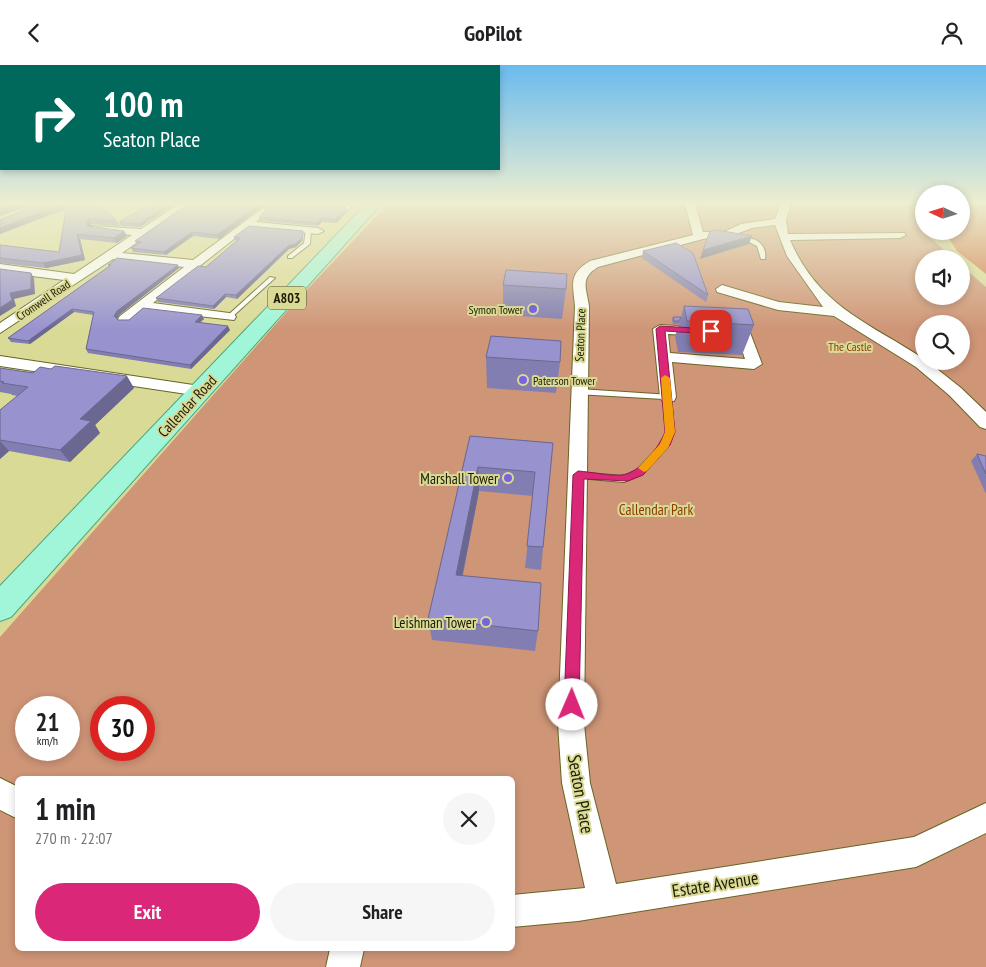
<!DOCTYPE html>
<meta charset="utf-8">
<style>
body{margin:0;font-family:"PT Sans Narrow",sans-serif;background:#f6f6f6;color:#202124;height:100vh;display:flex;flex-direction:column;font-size:19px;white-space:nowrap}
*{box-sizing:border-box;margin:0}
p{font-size:16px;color:#757577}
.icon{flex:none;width:28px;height:28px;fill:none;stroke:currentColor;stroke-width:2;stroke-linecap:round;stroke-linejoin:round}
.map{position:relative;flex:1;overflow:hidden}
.sheet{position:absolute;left:15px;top:711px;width:500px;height:175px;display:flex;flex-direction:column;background:#fff;border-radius:8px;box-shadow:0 2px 8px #0003}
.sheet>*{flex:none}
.banner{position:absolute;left:0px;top:0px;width:500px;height:105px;box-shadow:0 2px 8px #0003;background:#00695c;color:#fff;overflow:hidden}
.needle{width:32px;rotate:274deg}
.buttons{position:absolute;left:915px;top:120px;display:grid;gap:10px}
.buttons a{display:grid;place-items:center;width:55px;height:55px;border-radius:50%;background:#fff;box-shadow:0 2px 8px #0003;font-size:25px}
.speed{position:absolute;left:15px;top:631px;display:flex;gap:10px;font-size:25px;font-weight:700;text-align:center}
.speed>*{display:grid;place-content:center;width:65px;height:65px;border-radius:50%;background:#fff;box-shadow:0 2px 8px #0003;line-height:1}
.speed small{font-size:12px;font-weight:400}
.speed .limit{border:8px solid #d22;background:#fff;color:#111}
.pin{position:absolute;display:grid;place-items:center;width:42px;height:42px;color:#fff;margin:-21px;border-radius:10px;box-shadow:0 2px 8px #0006}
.me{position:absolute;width:55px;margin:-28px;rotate:1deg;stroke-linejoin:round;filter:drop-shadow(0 0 4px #0008)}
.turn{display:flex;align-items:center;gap:18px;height:105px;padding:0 20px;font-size:22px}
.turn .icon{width:65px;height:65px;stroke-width:2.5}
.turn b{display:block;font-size:35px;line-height:42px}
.round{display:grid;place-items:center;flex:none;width:52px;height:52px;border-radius:26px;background:#f6f6f6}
.overview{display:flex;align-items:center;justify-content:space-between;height:85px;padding:0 20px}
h1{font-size:30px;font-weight:600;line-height:38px}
.button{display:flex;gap:10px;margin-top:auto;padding:10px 20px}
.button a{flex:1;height:58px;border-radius:30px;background:#db2777;color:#fff;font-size:20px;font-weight:600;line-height:58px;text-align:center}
.button a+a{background:#f6f6f6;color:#202124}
header{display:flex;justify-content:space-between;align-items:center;height:65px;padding:0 20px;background:#fff;font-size:22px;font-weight:600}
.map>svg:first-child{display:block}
.green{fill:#cf9577;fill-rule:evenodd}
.forest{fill:#d07748}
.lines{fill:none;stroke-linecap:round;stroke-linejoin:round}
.lane-casing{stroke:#676524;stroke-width:2}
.street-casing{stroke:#676524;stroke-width:2}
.primary-casing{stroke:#4aa67e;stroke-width:2}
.lane{fill:#fff;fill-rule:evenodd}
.street{fill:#fff;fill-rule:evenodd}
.primary{fill:#a1f6d9;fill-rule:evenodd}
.wall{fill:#837eb1}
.shaded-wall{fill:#6a6790}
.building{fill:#9893ce;stroke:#6a6790}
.route{fill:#db2777;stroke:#8e194d}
.slow{fill:#f59e0b}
.poi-dot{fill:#7963de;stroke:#dada97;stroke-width:2}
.labels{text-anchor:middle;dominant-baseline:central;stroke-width:4;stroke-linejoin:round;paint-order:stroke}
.far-street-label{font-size:12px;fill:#1d1c03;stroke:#dada97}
.far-poi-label{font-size:12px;fill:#1d1c03;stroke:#dada97;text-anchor:end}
.far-park-label{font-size:12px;fill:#8d3c00;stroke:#dada97}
.shield{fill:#dada97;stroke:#56552f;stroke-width:1}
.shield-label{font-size:14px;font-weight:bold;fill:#1d1c03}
.street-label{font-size:15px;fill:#1d1c03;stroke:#dada97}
.poi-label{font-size:15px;fill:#1d1c03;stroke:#dada97;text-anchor:end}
.park-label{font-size:15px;fill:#8d3c00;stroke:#dada97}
.near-street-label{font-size:18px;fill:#1d1c03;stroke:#dada97}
</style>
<header><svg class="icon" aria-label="back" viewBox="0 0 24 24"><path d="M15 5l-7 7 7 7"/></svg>GoPilot<svg class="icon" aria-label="person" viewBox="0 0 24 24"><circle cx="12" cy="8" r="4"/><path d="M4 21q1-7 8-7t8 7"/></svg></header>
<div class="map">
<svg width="986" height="902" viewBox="0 0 986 902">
<rect width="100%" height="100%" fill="#dada97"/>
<path class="green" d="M388,139H914L922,165L954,194H924V231H961V200L986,222V902H0V572L297,235ZM924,259H961V296H924ZM26,642H69V685H26ZM101,642H144V685H101ZM18,714H512V884H18Z"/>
<path class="forest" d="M961,139H986V209L957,186L944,166H961Z"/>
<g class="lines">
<g class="lane-casing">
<path id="lane" d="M348,139H354L348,145L345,143Z
M306,164L311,165L310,179L292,193H288V191L304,178Z
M745,173C758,173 767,181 765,194H761L757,181L745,175Z
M270,212L275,213L231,253H227V251Z
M579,324L671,330L674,367L667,383L643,409L624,417L578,413L573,410L578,407L623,411L637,405L660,380L666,367L664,334L576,329V325Z"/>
</g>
<g class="street-casing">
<path id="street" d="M179,139H191L122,188L193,195L263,143L268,146L256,157L318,163L324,166L318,169L249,162L153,238L229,248L234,249L236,252L234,255L144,245L130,257H120L118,254L120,251L184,202L113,194L0,268V258L64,215L0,207V199L74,209L132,170L95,166L91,165V161L141,164Z
M685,139H695L703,167H724L741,159L775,154L781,139H791L786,155L788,169L904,168L906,170L900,173L790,175C818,241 869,258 924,294V296H927L961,323L986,347V364L980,362L949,330L916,302L834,251L778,245L717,227L716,224L722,220L779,237L823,242L787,191L775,160L752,163L736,169L741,172L739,174L714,172L703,174L598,202C580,213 586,222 589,241L584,659L590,718L616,819L914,772L986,738V768L916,802L578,856L512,862V830L585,823L562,718L558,659L575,241C573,219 568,209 590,196L693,170Z
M660,260L749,265L762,299L754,304L672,297L676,332L674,336H662L660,332L653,264ZM668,269L738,272L745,294L670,288Z
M0,291L200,321L206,322L208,326L206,330L200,331L0,301Z
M0,713L18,722V754L0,745Z
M330,884H364L360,902H326Z"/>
</g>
<g class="primary-casing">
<path id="primary" d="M366,139H381L11,552L0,556V521Z"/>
</g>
<use href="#lane" class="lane"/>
<use href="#street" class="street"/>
<use href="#primary" class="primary"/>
</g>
<path class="wall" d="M40,139H99L117,156L120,161L91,159V162L124,166L127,171L117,178L80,174L85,195L46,203L0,198V180L59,187L66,144L0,169V155Z
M150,139H176L140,162L121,161L119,157Z
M188,139H343L340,141L346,143L347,147L336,158L322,157L318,161L260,156L259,152L267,144L263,141L219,174L193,171L166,190L133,187L131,183L137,179L135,176Z
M303,166V169L302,176L296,182L289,184L237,234L226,232L214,244L158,237L156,233L206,202L237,176L235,175L234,172Z
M643,186L708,230L706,237L642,193Z
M108,200L179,203L119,250L117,254L118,255L204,254L200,257L230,265L191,304L88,288L86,284L93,250L74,247L30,279L11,277L8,273L109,201Z
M503,220L566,224L562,254L503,250Z
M684,241L754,260L742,290L678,287L675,271L679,259H673L672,255L673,252H681Z
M486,292L560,297L556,328L487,323Z
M0,303L134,323L95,360L100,368L70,397L9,386L0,394V345L18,331L12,330L11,329L0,327Z
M470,371L553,378L541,505L525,503L533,431L479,426L463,510L538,566L535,586L432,575L428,554Z
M977,389L986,391V429L971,396Z"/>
<path class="shaded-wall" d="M18,139H35L0,151V145Z
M63,139H68L70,142L0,169V163Z
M169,139H176L140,162L139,159Z
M260,139H262L263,141L219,174L217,170Z
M346,143L347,147L336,158L335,155Z
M321,153L322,157L318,161L317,158Z
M88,154L91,159L90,166L87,161Z
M124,166L127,171L117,178L114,173Z
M303,166V169L302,176L296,182L289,184L237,234L236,230Z
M192,167L193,171L166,190L164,187Z
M77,169L80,174L85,195L46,203L43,198L82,190Z
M752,171L749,179L700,194L703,185Z
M178,200L179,203L119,250L116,255L114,251L117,246Z
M31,208L34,213L35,229L14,234L16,241L0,251V243L10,228Z
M225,229L226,232L214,244L213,241Z
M72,244L74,247L30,279L28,276Z
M202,250L204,254L197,260L195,257Z
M228,261L230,265L191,304L190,300Z
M127,311L134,323L95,360L100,368L70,397L60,385L80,354Z
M0,376L9,386L0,394Z
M478,402L479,426L458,532L456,510Z"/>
<path class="building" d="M0,139H18L0,145Z
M40,139H63L0,163V155Z
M67,139H99L117,156L88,154L87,161L124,166L114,173L77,169L82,190L43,198L0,193V180L59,187Z
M150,139H169L139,159L119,157Z
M188,139H260L217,170L192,167L164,187L131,183L141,177L135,176Z
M264,139H338L337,140L346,143L335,155L321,153L317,158L259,152L269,142Z
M249,161L303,166L302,173L295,179L288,181L236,230L225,229L213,241L156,233L198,201L206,202L240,173L234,172Z
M717,165L752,171L703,185L710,166Z
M676,178L693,188L708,230L643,186Z
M117,193L178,200L117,246L114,251L118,255H129L143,243L202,250L195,257L228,261L190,300L86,284L94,247L72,244L28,276L8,273L111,200H108Z
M0,204L31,208V224L10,228L12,235L0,243Z
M506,205L567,209L566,224L503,220Z
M684,241L748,244L754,260L687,256Z
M673,252H681L679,256H674Z
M491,271L561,276L560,297L486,292Z
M55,301L127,311L80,354L91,356L60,385L0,375V345L28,322L2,318L4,317L0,316V303L33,308L40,302L51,304Z
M470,371L553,378L543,482L527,481L535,407L478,402L456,510L541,518L538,566L428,554Z
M977,389L986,391V409Z"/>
<linearGradient id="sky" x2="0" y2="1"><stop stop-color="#69bbee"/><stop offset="0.52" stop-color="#eeeed0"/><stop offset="1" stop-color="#eeeed0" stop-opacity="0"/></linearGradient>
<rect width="986" height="265" fill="url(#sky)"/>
<path class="route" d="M660,261L711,264L715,266L711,269L665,266L675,367L670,380L643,410L628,416L584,414L579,640L577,645L572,647L567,645L564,640L573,410L578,406C592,407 608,411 622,410C640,408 659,382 665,367L656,264Z"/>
<path class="slow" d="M665,310L670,313L675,367L668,383L647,406L644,407L638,403L660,379L665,367L661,313Z"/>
<g class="poi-dot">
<circle cx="533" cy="244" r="5"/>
<circle cx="523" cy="315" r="5"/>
<circle cx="508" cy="413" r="5"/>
<circle cx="486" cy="557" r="5"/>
</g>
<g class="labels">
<g class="far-street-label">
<text transform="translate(43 235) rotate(-34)">Cromwell Road</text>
<text transform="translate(580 270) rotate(-88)">Seaton Place</text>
</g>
<g class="far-poi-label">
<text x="523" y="244">Symon Tower</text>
<text x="533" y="315" text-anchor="start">Paterson Tower</text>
</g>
<g class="far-park-label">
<text x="850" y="281">The Castle</text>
</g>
<rect class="shield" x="268" y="221.5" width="38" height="23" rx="4"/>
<g class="shield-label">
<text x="287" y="233">A803</text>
</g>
<g class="street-label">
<text transform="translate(187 341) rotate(-47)">Callendar Road</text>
</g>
<g class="poi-label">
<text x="498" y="413">Marshall Tower</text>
<text x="476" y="557">Leishman Tower</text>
</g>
<g class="park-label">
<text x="656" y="444">Callendar Park</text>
</g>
<g class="near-street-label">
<text transform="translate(581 729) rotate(80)">Seaton Place</text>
<text transform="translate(715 819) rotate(-9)">Estate Avenue</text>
</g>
</g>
</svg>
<div class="buttons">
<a><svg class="needle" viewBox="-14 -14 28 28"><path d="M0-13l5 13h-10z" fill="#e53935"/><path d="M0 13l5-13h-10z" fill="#757577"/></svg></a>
<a><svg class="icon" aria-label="sound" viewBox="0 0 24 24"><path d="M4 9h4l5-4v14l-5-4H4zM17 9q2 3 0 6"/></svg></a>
<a><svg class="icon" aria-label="search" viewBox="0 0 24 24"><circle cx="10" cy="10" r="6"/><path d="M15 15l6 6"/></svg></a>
</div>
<div class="speed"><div>21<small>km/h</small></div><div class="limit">30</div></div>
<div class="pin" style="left:711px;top:266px;background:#d93025"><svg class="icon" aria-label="arrive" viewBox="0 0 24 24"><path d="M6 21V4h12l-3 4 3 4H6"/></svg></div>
<svg class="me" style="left:572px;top:640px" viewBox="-20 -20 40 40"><circle r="19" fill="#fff"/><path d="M0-13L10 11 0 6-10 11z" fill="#db2777"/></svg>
<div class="banner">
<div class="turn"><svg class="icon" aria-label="right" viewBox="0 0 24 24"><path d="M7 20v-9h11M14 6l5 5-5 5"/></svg><div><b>100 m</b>Seaton Place</div></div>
</div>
<section class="sheet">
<div class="overview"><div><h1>1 min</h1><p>270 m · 22:07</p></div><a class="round"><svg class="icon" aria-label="close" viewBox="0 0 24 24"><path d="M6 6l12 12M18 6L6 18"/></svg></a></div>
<div class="button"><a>Exit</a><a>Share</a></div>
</section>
</div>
